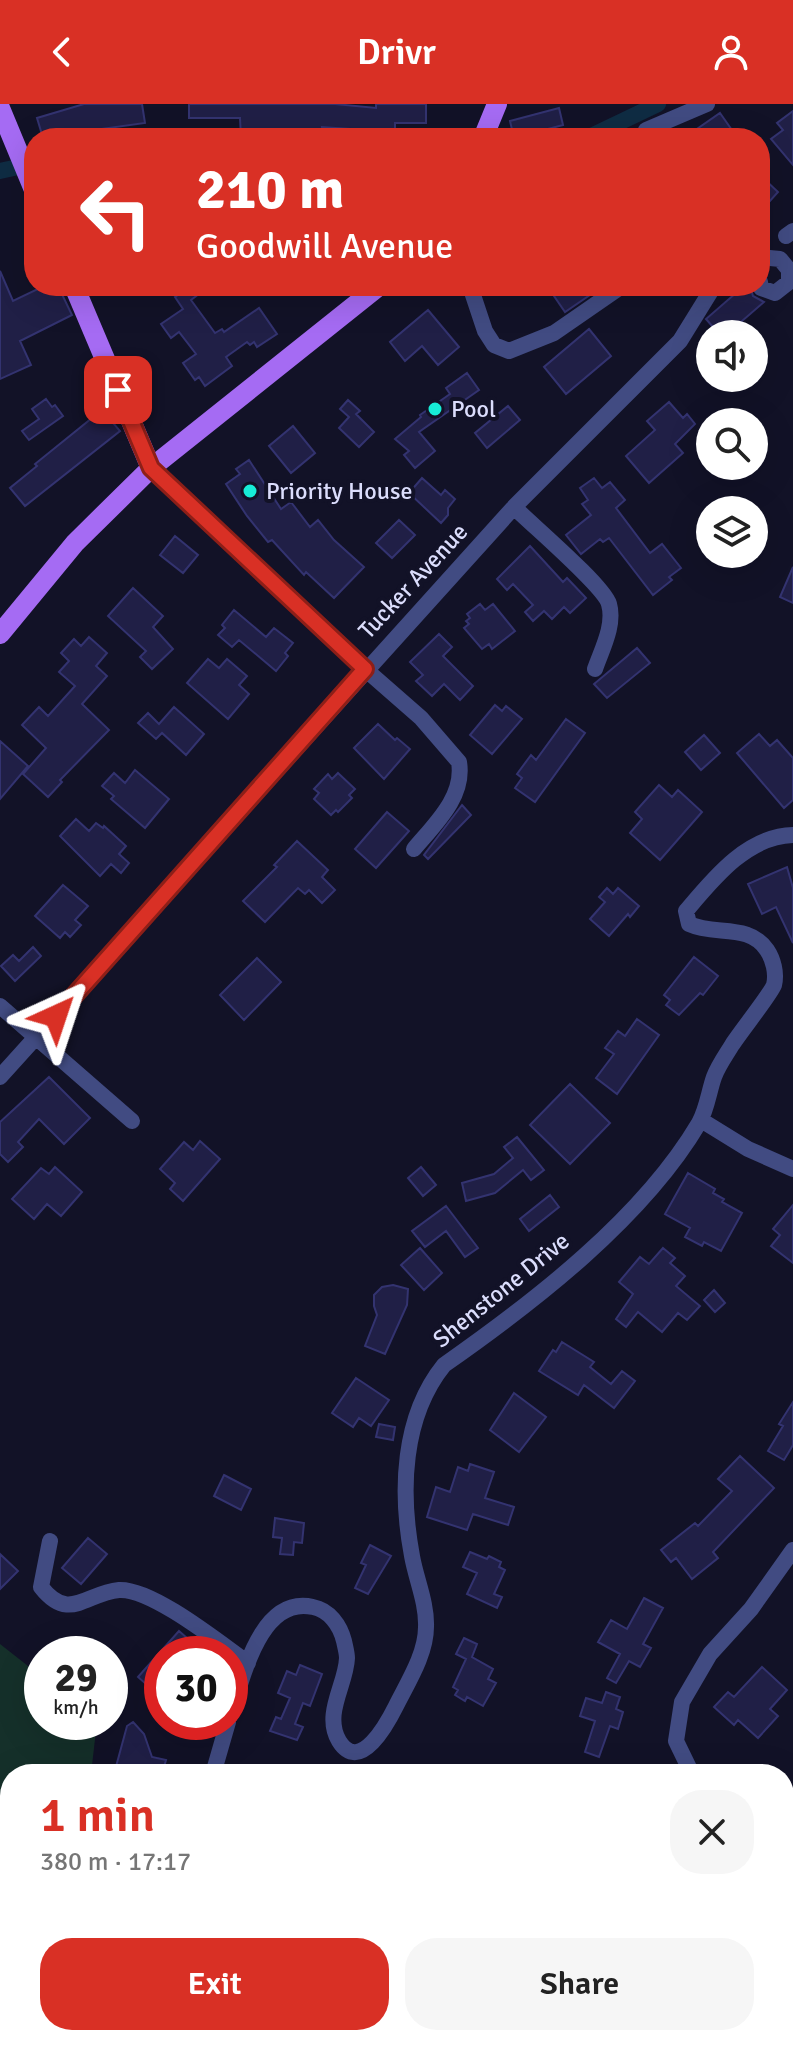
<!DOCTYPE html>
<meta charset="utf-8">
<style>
body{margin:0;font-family:Signika,sans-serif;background:#f6f6f6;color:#222;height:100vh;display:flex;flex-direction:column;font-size:30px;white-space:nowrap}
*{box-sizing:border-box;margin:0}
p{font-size:26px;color:#767676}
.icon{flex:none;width:44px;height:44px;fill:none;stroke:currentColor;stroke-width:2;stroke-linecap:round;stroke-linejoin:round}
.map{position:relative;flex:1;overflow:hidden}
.drawer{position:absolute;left:0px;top:1660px;width:794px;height:282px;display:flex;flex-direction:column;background:#fff;border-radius:32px 32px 0 0;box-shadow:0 8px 32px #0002}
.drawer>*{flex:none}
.guide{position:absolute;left:24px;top:24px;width:746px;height:168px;border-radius:32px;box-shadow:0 8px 32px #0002;background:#d93025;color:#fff;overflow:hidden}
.tools{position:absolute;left:696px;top:216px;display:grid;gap:16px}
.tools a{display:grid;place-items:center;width:72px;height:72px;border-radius:50%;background:#fff;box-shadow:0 8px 32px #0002;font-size:40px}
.speed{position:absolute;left:24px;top:1532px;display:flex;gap:16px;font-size:40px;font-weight:700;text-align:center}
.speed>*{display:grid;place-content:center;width:104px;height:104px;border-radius:50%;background:#fff;box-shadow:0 8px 32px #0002;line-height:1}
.speed small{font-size:20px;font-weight:400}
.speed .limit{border:12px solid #d22;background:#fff;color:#111}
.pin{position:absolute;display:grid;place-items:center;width:68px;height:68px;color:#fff;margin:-34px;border-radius:16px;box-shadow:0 4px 12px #0006}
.me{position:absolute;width:88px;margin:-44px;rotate:42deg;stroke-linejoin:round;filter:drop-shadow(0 0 6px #0008)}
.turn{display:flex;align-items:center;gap:28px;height:168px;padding:0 40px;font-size:36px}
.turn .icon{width:104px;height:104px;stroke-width:2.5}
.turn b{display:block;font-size:56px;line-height:68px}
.round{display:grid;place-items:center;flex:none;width:84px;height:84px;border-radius:32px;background:#f6f6f6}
.headline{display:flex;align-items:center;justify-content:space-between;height:136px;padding:0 40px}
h1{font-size:48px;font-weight:600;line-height:60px;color:#d93025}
.primary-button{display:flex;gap:16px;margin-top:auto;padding:16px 40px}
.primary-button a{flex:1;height:92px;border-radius:32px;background:#d93025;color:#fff;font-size:32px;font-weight:600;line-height:92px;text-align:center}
.primary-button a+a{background:#f6f6f6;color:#222}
header{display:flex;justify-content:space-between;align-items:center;height:104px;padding:0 40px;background:#d93025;color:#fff;font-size:36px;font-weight:600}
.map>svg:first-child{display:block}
.green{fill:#15302a}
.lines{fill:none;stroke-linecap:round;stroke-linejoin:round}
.canal{stroke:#0f2c43;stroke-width:16}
.building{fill:#201f46;stroke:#333370;stroke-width:2}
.minor{stroke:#414b82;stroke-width:16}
.major{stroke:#a56bf3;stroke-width:20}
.route-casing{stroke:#8d1f18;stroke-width:20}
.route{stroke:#d93025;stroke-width:14}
.poi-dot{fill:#17ecd7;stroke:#121227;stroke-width:3}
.labels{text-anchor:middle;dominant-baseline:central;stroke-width:8;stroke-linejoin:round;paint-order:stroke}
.poi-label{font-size:24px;fill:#dbddfc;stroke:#121227;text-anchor:start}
.street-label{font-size:24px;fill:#dbddfc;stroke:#121227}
</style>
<header><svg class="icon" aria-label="back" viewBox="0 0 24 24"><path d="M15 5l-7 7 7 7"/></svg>Drivr<svg class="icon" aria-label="person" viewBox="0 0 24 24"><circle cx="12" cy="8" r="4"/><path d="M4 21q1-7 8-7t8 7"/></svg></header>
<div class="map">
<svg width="793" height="1941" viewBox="0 0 793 1941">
<rect width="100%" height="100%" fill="#121227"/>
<path class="green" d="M0,1540L42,1573V1618H97L91,1670H10V1911L0,1924Z"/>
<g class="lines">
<path class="canal" d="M303,29L320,28L344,34
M226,34L260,31
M587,34L658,0
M0,67L32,60"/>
</g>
<path class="building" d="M84,0H142L145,19L87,27L64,34H43L37,14Z
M189,0H335L376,4V0H426V19H395V28L322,23L323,34H241L240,14H189Z
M559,4L563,21L514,34L510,17Z
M793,7V61L771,35L783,26L777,19Z
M720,9L734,29L726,34H684Z
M760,71L778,88L760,108Z
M0,167L13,197L44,182H58L72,211L20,237L31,261L0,275Z
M191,182L199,190L191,196L215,229L222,225L224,228L259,204L277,230L257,243L254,238L250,241L247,238L226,253L232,262L205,282L199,273L195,276L183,259L196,250L179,228L171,234L161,220L183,205L175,193Z
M569,182H603L565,208L554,192Z
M744,182H750L753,192L764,198L727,230H719L706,215Z
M428,206L459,243L438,261L422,242L405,257L390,238Z
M589,225L611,252L566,290L544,263Z
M467,269L479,286L419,328L435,347L415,364L404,351L409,347L395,335L421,313L420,311L450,290L446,284Z
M46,295L52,303L55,301L63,312L29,336L22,327L39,315L32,305Z
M348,296L360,307L356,310L374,328L359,343L339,324L349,313L340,305Z
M669,298L683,314L687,310L695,320L675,340L683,349L649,379L626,352L655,326L647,317Z
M508,302L520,316L487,344L475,329Z
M102,306L120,327L25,402L10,384L37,362L35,360Z
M293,322L315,349L291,369L269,342Z
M249,356L281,405L291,398L310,423L318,416L334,436L364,463L334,494L306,468L304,471L272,436L268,438L247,412L226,380L240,370L236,365Z
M422,374L441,391L445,386L455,395L448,404V411L441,419L409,389Z
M594,374L602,384L610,378L625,396L616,404L650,449L662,440L681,464L669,473L672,476L653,491L609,434L603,438L600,435L581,450L566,431L591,411L582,400L588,396L580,384Z
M399,416L415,431L392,454L376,439Z
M175,432L198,451L183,469L160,451Z
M530,442L563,478L567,474L586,494L570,509L564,503L552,515L544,507L533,517L525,508L533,501L513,480L507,486L497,475Z
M793,463V499L780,493Z
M133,484L163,512L153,523L173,545L152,565L140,553L146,547L108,512Z
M480,500L485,506L493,500L515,527L492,545L489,540L482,545L464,524L469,520L466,517L470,514L467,510Z
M234,506L266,533L274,524L293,539L285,549L288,552L276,567L239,536L232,543L218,531L225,524L222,521Z
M439,530L452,543L443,552L473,582L460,596L444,580L432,592L416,577L423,571L410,558Z
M89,533L107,549L96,562L107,572L82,600L109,626L60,676L62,678L48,693L23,670L46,644L22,621L39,603L48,612L75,582L59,568L69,557L61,549L74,535L81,542Z
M637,544L650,559L607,594L594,580Z
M208,555L219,564L227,555L247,572L239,581L249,590L228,615L187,579Z
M495,601L502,607L506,602L522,615L492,650L470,631Z
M174,603L204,630L186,651L162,629L156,635L138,619L148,609L159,620Z
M566,615L585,629L535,698L515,684L522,674L517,670L531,651L536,656Z
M378,620L395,636L397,634L410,645L384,675L354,644Z
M759,630L770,642L777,636L793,654V696L784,704L737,649Z
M704,631L720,649L701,666L685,648Z
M0,637L28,662L0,695Z
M135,666L169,695L145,724L111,695L114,692L102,682L114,669L125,679Z
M338,669L355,685L349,691L352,694L338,708L336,706L331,711L314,695L319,689L314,685L328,670L332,675Z
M659,681L672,693L678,686L702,708L660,756L630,729L642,715L635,708Z
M462,701L471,711L428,755L424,751Z
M387,708L409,727L376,764L355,745Z
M76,715L89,727L96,719L103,724L104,722L126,742L119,750L129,759L121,769L111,760L100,772L60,732Z
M297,737L328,766L322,773L335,786L322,799L309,786L305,790L298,784L265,818L243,797L277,763L274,761Z
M787,763L793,784V839L776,803L762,810L748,780Z
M63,781L88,802L75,816L81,821L70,833L65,828L60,834L35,812Z
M607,784L613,790L618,784L639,802L630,813L628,810L609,832L590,815L605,798L599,793Z
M33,843L41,852L15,877L1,862L13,851L19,857Z
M694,853L718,872L703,891L700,889L679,911L666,901L670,896L664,891Z
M257,854L281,878L244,916L220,891Z
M637,915L659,931L617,990L596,974L614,950L605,944L618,927L625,932Z
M49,973L90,1014L64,1040L39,1015L18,1038L23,1043L8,1058L0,1050V1018Z
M570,980L610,1019L570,1060L530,1021Z
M517,1033L544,1066L531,1076L523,1066L495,1089L466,1097L462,1079L494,1070L513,1054L504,1043Z
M200,1037L220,1055L183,1097L170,1085L175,1079L160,1065L184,1038L193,1046Z
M55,1063L82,1088L61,1112L47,1100L34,1115L12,1095L41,1064L49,1070Z
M421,1063L436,1081L423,1092L408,1074Z
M688,1069L715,1085L713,1089L724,1095L722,1098L742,1109L721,1147L704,1138L702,1142L685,1133L690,1124L665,1110Z
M550,1091L559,1103L529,1127L520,1115Z
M793,1101V1159L771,1142L780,1131L773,1125Z
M446,1102L478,1144L465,1153L446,1127L425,1143L412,1127Z
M420,1144L442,1169L424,1186L401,1161Z
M663,1144L675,1154L670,1159L685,1172L676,1182L700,1202L687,1216L678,1209L662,1228L638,1208L626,1223L616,1215L633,1190L619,1178L640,1153L649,1160Z
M393,1181L408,1185L407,1201L385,1250L365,1242L377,1211L374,1202V1191L382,1183Z
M714,1186L725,1199L715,1208L704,1196Z
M562,1238L594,1258L590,1263L611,1280L622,1267L635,1277L614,1304L584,1281L578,1291L539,1267L553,1246L556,1248Z
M356,1274L389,1296L371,1322L359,1314L353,1323L332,1309Z
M514,1289L546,1313L519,1348L490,1326Z
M793,1298V1341L784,1356L768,1347L783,1322L779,1320Z
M379,1320L395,1323L393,1336L376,1333Z
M740,1352L774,1384L713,1448L718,1454L692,1475L676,1454L671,1458L661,1446L695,1419L698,1422L732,1387L718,1375Z
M470,1360L494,1368L485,1394L514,1403L508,1421L473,1410L467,1426L427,1413L436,1383L450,1388L458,1363L468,1367Z
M224,1371L251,1385L241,1406L214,1392Z
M275,1414L304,1419L302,1439L294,1438L293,1451L280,1450L282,1434L273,1433Z
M88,1434L107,1450L81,1480L62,1464Z
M370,1441L391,1452L368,1490L355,1484L366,1461L361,1459Z
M470,1448L487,1455L489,1452L501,1458L499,1463L505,1466L494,1490L502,1493L497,1504L467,1490L477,1469L463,1463Z
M0,1450L18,1467L0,1485Z
M644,1494L663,1504L643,1540L651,1544L640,1563L629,1557L616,1579L607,1574L620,1550L598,1538L611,1516L627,1525Z
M179,1527L205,1550H162V1594L138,1573Z
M464,1534L477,1540L472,1553L493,1565L488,1575L496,1579L483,1602L467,1593L465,1597L455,1591L458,1586L453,1583L466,1555L456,1550Z
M300,1561L322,1570L310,1602L303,1599L295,1620L303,1623L297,1636L270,1627L276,1613L281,1615L290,1594L278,1589L287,1567L296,1571Z
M762,1563L787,1586L770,1605L778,1612L758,1634L738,1616L734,1621L714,1603L728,1588L734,1593Z
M606,1588L620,1593L616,1605L623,1608L618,1625L610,1622L599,1653L585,1648L595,1617L580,1612L586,1594L602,1599Z
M133,1618L144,1630L152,1653L166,1656L162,1670H114L127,1622Z"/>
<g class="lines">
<path class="minor" d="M646,26L707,0
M786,132L793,127
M760,153L780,155L789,166V178L775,189L761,184L760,178
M470,182L485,227L494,241L509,247L554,229L622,182
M151,364L365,565L421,614L459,658C465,693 434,721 414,745
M514,403C532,421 604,482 609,500C615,521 602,545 595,565
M0,902L132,1017
M0,973L514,403L680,237L714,182
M701,1016L748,1045L793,1065
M50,1437L41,1483C69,1519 86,1489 119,1486C152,1484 221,1540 248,1559
M230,1612C243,1574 260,1491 313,1503C329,1506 340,1521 344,1537C345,1542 347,1549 347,1554C346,1581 323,1610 339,1637C360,1671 388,1618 396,1602C408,1578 426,1550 426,1523C427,1499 416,1475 412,1452C400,1388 402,1313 444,1261C534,1198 643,1114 699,1019C707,1005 709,987 714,973C718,962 726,951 732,941C741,927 770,891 774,881C777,869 773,855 767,846C749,819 715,832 689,820L686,807C713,775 747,732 793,731
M213,1670L228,1618
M692,1670L676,1637L682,1598L710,1550L751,1505L793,1446
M126,1941L128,1932
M451,1941L457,1932
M792,1941L793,1932"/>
<path class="major" d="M0,4L34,86
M483,34L497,0
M74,182L151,364
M0,530L75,439L151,364L379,182"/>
</g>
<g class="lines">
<g class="route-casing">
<path id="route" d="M56,912L365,565L151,364L118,286"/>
</g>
<use href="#route" class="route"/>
</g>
<g class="poi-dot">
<circle cx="435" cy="305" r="8"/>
<circle cx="250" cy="387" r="8"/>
</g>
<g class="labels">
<g class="poi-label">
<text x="451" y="305">Pool</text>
<text x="266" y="387">Priority House</text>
</g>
<g class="street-label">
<text transform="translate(413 477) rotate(-47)">Tucker Avenue</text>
<text transform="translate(501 1186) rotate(-39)">Shenstone Drive</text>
</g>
</g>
</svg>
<div class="tools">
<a><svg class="icon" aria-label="sound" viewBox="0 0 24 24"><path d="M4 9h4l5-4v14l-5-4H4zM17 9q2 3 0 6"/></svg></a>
<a><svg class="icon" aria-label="search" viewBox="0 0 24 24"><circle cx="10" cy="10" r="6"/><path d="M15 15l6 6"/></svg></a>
<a><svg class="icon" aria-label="layers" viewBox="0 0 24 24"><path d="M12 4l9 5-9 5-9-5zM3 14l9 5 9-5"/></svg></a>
</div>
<div class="speed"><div>29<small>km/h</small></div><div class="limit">30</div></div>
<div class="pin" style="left:118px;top:286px;background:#d93025"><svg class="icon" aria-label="arrive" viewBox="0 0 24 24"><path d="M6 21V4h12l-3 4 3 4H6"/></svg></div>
<svg class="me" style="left:56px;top:912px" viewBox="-20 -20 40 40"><path d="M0-17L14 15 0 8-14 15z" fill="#d93025" stroke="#fff" stroke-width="4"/></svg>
<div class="guide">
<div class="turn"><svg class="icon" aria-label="left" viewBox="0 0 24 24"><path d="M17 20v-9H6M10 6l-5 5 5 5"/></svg><div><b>210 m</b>Goodwill Avenue</div></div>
</div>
<section class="drawer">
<div class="headline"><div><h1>1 min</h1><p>380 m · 17:17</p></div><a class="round"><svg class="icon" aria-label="close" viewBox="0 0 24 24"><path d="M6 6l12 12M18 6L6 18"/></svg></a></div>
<div class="primary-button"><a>Exit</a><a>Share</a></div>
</section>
</div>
